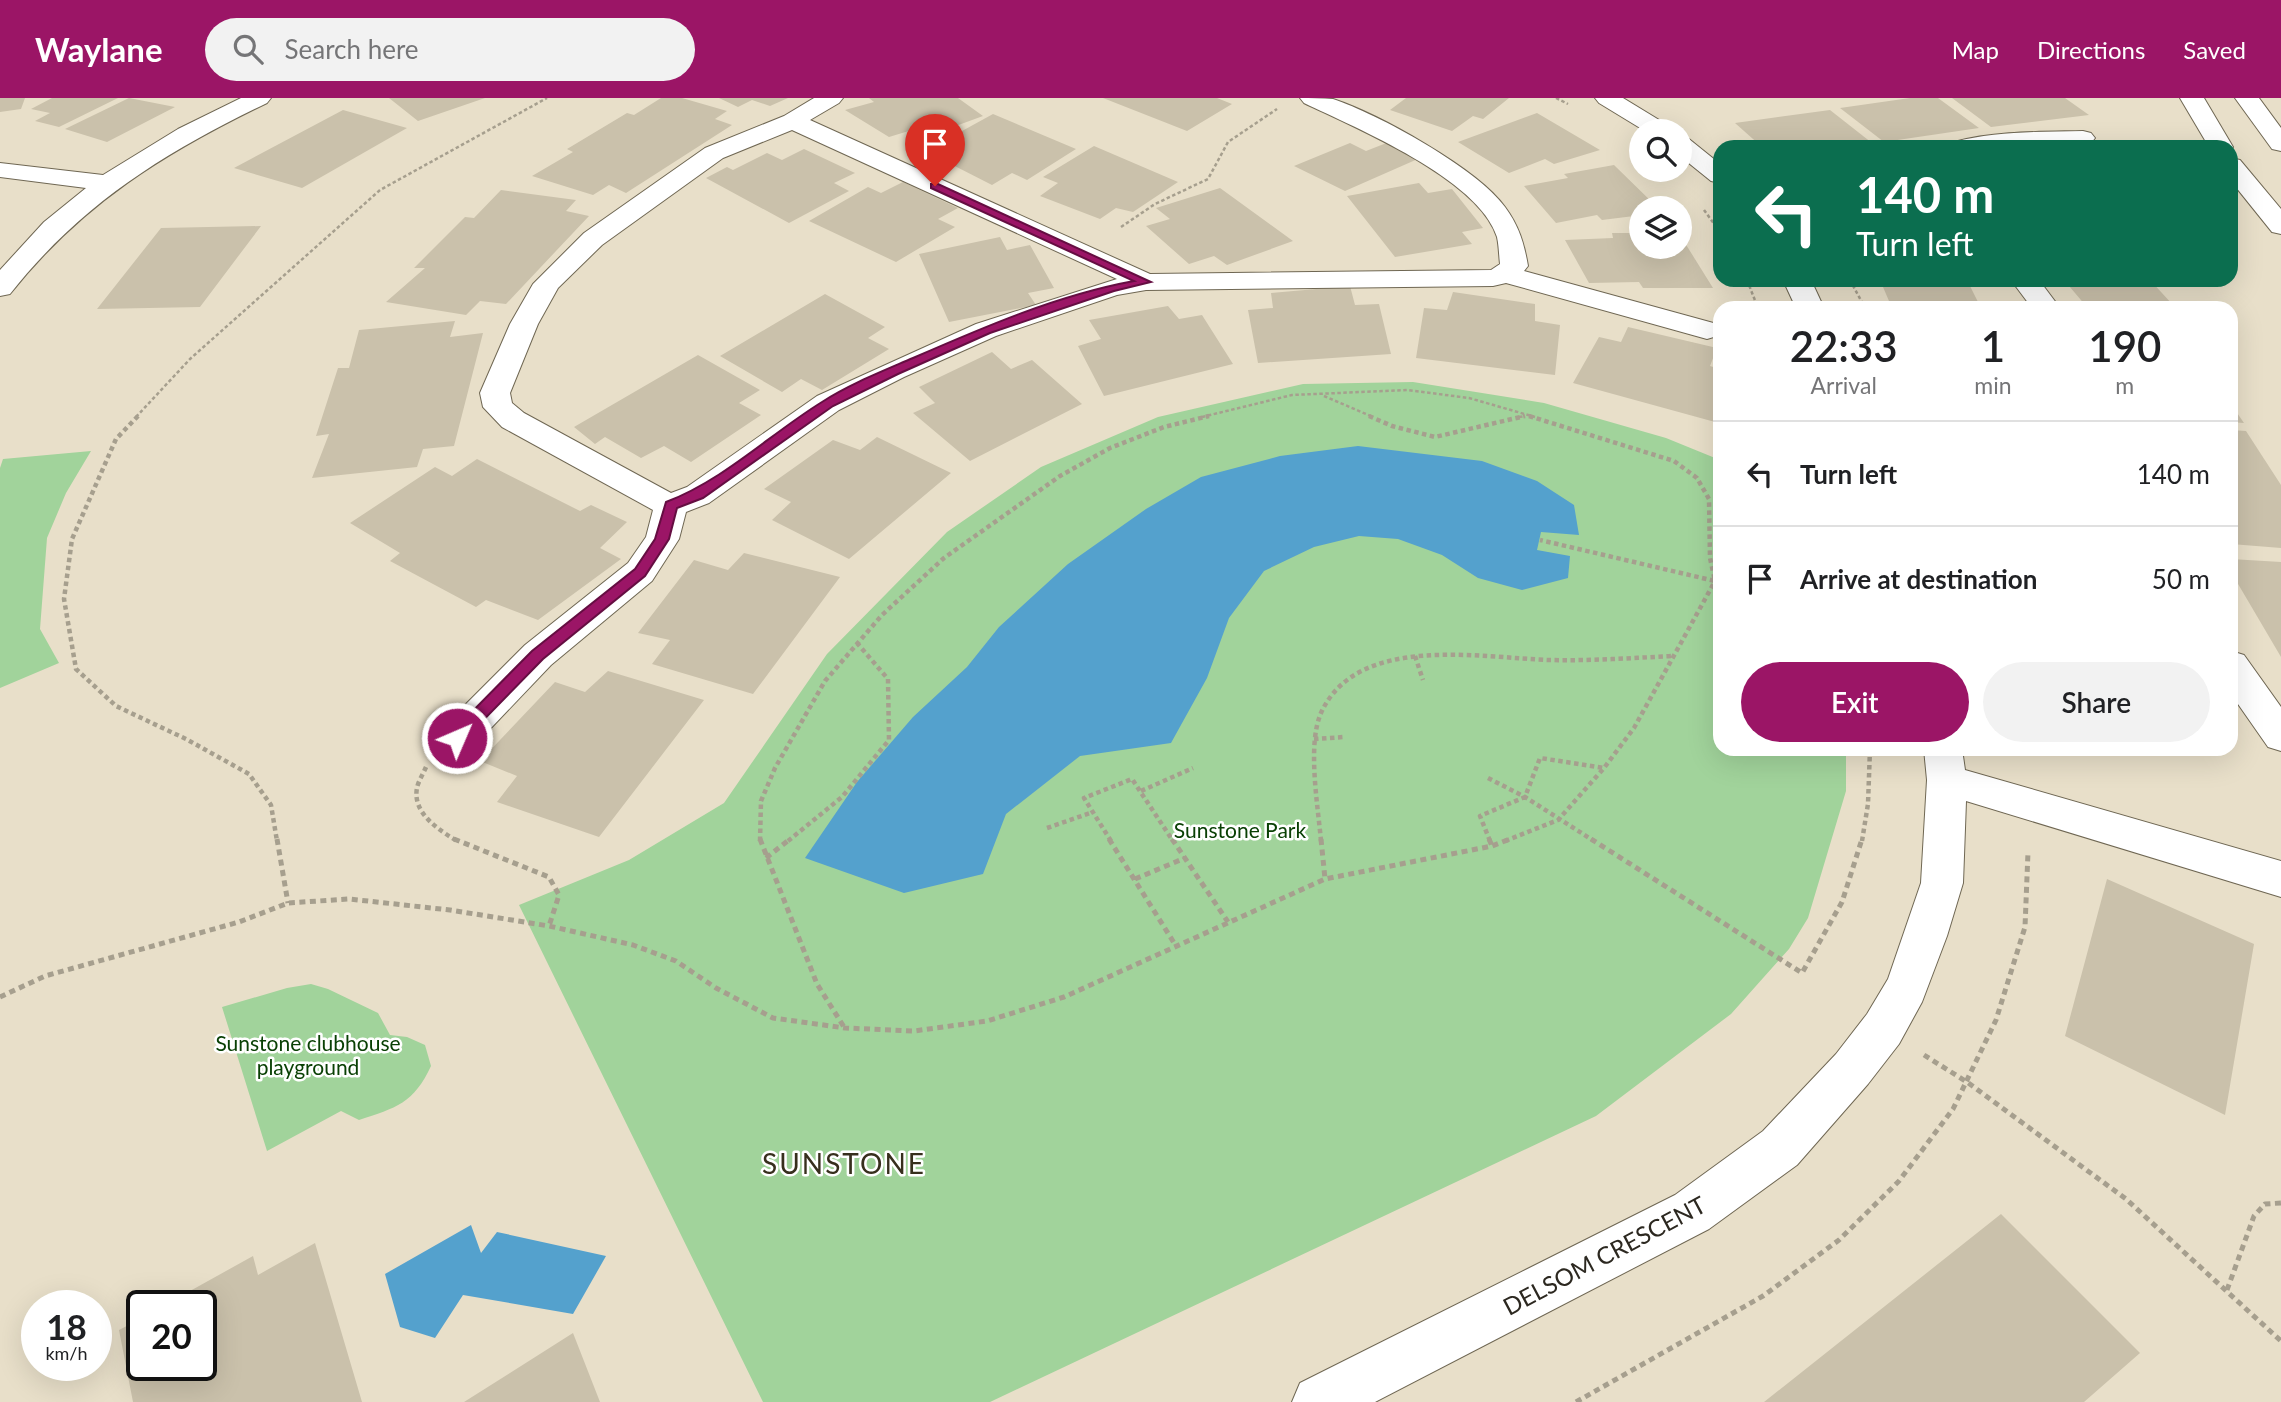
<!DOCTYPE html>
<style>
body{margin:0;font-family:Lato,sans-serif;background:#f2f2f2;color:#202124;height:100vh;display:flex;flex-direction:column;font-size:26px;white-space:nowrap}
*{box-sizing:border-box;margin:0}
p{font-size:23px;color:#757577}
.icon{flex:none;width:38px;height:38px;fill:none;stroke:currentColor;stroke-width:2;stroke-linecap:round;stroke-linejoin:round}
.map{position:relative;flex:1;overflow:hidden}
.drawer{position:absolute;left:1713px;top:203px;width:525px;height:455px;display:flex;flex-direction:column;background:#fff;border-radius:21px;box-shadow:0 7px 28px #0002}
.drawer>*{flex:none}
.banner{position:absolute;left:1713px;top:42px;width:525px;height:147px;border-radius:21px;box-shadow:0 7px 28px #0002;background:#0b6e4f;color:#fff;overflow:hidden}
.tools{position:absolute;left:1629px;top:21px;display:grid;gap:14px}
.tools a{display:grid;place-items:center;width:63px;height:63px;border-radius:50%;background:#fff;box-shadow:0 7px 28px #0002;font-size:35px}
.speed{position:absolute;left:21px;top:1192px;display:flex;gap:14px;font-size:35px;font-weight:700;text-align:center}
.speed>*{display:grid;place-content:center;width:91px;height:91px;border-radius:50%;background:#fff;box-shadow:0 7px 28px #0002;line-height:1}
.speed small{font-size:18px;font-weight:400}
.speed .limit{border:4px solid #111;border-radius:10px;background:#fff;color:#111}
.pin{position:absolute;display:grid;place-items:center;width:60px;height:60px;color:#fff;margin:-72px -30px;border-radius:50% 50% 50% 0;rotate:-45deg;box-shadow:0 0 7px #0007}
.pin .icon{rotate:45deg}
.me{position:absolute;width:77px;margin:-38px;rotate:45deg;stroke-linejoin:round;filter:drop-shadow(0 0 5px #0008)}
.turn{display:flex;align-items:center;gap:24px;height:147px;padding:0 28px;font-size:32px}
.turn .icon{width:91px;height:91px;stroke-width:2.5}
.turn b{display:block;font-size:49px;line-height:60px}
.eta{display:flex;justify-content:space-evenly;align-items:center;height:119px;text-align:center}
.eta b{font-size:42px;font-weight:600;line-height:49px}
.cta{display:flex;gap:14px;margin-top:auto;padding:14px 28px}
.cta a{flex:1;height:80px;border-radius:42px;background:#9b1566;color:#fff;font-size:28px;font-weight:600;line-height:80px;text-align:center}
.cta a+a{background:#f2f2f2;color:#202124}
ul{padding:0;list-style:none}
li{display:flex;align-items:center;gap:21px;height:105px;padding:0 28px;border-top:2px solid #e0e0e0}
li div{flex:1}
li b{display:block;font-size:26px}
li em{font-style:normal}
header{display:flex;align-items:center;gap:42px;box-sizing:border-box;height:98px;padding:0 35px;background:#9b1566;color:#fff}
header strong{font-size:33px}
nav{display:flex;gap:38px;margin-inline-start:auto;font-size:24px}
.search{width:490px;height:63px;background:#f2f2f2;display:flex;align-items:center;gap:18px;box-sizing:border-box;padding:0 24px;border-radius:38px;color:#757577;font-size:26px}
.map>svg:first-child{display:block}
.green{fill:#a1d39b}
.water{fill:#54a1cd}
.building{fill:#cac1ab}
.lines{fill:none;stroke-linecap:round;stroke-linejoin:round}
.minor-casing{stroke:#6f6753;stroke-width:2}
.major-casing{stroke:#6f6753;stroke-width:2}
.path-far2{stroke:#a69f8e;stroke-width:2.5;stroke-dasharray:3.5 2.5;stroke-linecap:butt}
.path-far1{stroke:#a69f8e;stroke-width:4.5;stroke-dasharray:4.5 3.5;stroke-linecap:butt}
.path{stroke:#a69f8e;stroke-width:5;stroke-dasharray:6 4.5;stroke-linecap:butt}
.minor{fill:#fff;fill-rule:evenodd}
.major{fill:#fff;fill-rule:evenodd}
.route{fill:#9b1566;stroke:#650e42;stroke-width:2}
.labels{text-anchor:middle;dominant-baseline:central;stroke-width:5;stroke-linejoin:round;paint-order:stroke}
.park-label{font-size:21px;fill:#094004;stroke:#fff}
.near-street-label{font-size:24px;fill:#2c2820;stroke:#fff}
.near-neighbourhood-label{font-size:28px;letter-spacing:2px;fill:#372f1d;stroke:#fff}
</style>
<header>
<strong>Waylane</strong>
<div class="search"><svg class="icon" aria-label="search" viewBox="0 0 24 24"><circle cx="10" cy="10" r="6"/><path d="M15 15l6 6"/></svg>Search here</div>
<nav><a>Map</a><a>Directions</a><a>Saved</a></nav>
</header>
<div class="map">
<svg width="2281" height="1304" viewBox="0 0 2281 1304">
<rect width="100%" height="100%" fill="#e8dfc9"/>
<path class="green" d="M1413,284L1544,305L1666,340L1720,362V651H1846V693L1808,820L1789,851L1731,916L1596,1018L990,1304H763L519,807L629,762L724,705L827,556L947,434L1041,369L1158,319L1303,286Z
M91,353L66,395L47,440L40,531L59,565L0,590V370L3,361Z
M311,886L328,891L378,915L390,937L407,939L425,947L431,968C414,1005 396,1010 359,1022L341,1013L267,1053L222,909L287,890Z"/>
<path class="water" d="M1358,348L1482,363L1537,383L1574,407L1579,437L1541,434L1537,452L1570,458L1568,480L1522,492L1478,480L1442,457L1398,441L1359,438L1314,449L1264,473L1229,520L1207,580L1171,645L1080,658L1006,716L983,776L904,795L805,760L857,684L913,619L967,569L999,529L1068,466L1146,411L1201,379L1280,358Z
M471,1127L481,1155L497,1134L606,1158L573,1216L463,1197L435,1240L400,1229L385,1176Z"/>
<path class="building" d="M0,0H25L21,11L0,14Z
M52,0H118L59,29L35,23L50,15L31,11Z
M129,0L175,9L107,44L65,31Z
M389,0H485L418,23Z
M661,0H682L727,13L715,21L732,27L626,95L609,87L593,97L532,78L573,54L567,51L627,15L634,17Z
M719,0H788L770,8L752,2L738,9Z
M869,0H958L983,18L923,40L912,32L889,39L845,12L874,4Z
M1103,0H1217L1232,6L1187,33Z
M1406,0H1509L1483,21L1473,18L1452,33L1390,12Z
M1910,0H1938L1979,30L1884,44L1840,10Z
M1952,0H2065L2089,17L1991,29Z
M343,12L407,30L302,90L234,70Z
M1830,12L1872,45L1843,49H1762L1735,25Z
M1537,15L1600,52L1554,66L1545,61L1509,75L1458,44Z
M993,16L1076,51L1027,82L1012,75L992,87L941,61L958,51L942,44Z
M1389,44L1420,60L1345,93L1294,68L1350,45L1366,53Z
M1094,48L1178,84L1133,114L1116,110L1100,121L1040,98L1058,85L1043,79Z
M804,51L855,75L834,85L849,93L789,125L706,80L727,69L733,72L767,55L782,62Z
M1614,67L1658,110H1642V117L1602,122L1597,117L1556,125L1524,88L1568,80L1564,76Z
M903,84L958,110L938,121L955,129L896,164L809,123L868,89L881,95Z
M1419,85L1428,95L1452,91L1483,130L1462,134L1472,146L1395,159L1347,98Z
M1220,90L1293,143L1227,167L1214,158L1189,166L1146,128L1170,121L1156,110Z
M501,92L576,102L566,113L589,118L506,206L480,203L466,217L386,204L425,170H414L465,119L474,120Z
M261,128L200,209L97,211L161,130Z
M1612,135H1642V149H1680V137L1713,190H1643L1639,184L1589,185L1565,142L1613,140Z
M1000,139L1007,152L1030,147L1054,190L1028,195L1036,207L949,224L919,156Z
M1880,182H1967L1981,210H1892Z
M2064,182H2150L2173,207L2086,208Z
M1350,188L1355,207L1379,206L1391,256L1258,265L1248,212L1273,210L1271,195Z
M1453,194L1535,206V223L1560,227L1555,277L1416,260L1424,210L1447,212Z
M825,196L885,229L868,240L889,251L822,292L801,281L782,294L720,258Z
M1168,208L1179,221L1202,217L1233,266L1104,298L1078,248L1101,241L1089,222Z
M455,223L450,239L483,235L454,348L423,351L417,369L312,380L329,336L316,338L338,270H349L359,232Z
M1628,229L1717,250L1710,268L1720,271V311L1715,324L1573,285L1599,239L1621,244Z
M992,254L1011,271L1032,262L1082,306L970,363L913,315L935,305L919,289Z
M698,257L760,292L739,305L761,317L691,364L664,348L641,360L605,339L595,346L574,329Z
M2231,306L2244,325L2231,324Z
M2231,332L2246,333L2281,387V450L2231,446Z
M877,339L951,375L849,461L772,422L791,404L764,391L833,342L860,352Z
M477,361L580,413L591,407L627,424L600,450L621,461L538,522L486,502L476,509L390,463L400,455L350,425L435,369L452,378Z
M744,455L840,479L753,596L652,566L670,542L638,535L694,462L728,472Z
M2231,461L2281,464V559L2231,474Z
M608,573L704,602L599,739L497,704L517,678L480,663L555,584L585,594Z
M2107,781L2254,846L2225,1017L2065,938Z
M2001,1116L2140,1255L2084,1304H1764Z
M315,1145L362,1304H133L119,1232L142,1220V1267H201V1208H163L253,1158L258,1177Z
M573,1235L600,1304H464Z"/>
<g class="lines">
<g class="minor-casing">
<path id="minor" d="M241,0H271L267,5C165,54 81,106 10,196L0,198V172L44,124L86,90L0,79V65L103,77L178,31Z
M814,0H843L839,5L810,22L1150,176L1491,172L1500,166C1499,158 1499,148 1497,139C1479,81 1356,30 1304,5L1300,0C1310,0 1323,0 1333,1C1378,16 1477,70 1505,109C1519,128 1524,145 1528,168L1524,173L1717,226L1720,233L1717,238L1707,241L1506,185L1493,188L1146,192L1117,197L996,238L904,279L839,312L709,405L686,414L679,441L652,483L551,567L471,651L457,655L443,651L438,640L443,629L525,547L628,465L646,439L653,412L502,329L483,309L480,295L510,226L533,186L584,135L705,50L784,18ZM792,32L1117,181L976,226L817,298L687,389L671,395L524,315L512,305L510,295L538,226L558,190L602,147L723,60Z
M1595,0H1623L1669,28L1673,33H1645L1599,5Z
M2083,33L2091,35L2095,40L2091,45L1951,49L1954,44C1996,33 2040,34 2083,33Z
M1680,39L1689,41L1720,66V85L1711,83L1680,58Z
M1783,182H1811L1824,210H1796Z
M2011,182H2039L2060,210H2032Z
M2231,553L2244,557L2281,609V653L2268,649L2231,596Z
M1924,651H1962L1965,672L2281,763V799L1966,703L1963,785L1947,838L1922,904L1899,946L1868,986L1797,1067L1709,1131L1375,1304H1292L1300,1285L1675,1097L1763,1033L1836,956L1867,916L1888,881L1921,785L1927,682Z"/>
</g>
<g class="major-casing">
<path id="major" d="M2180,0H2204L2233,49L2231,52V49H2209Z
M2235,0H2259L2281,30V53L2272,51Z
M2231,60L2240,62L2281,111V136L2272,134L2231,83Z"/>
</g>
<path class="path-far2" d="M1556,0L1568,6
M1704,112L1720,134
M1121,129L1155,106L1208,81L1228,44L1277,11
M1747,182L1758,210
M1850,182L1865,210
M1324,298L1373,319
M136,319L190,261L380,92L547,0
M1202,319L1292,297L1407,292L1469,300L1535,319
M1519,319L1525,318"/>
<path class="path-far1" d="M138,318L116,341L72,441L64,501L76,571L116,608L186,641L249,676L271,707L277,743
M1369,318L1392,328L1435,339L1525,318
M1529,318L1674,363L1697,380L1709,401L1710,460L1715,483L1540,442
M1415,558L1423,582
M1314,641L1344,639
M426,669C423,676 418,684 417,690C412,715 439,732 457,743
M1488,680L1525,699L1594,743
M1141,693L1193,670
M1047,730L1093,714
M760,743L761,703L775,670L825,583L882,517L944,460L1060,378L1110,350L1164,329L1209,318
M788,743L842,699L889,642L888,581L857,545
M1111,743L1084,700L1132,681L1173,743
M1321,743C1318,708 1307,647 1321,615C1357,535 1480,560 1550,562C1591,563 1632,560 1673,558
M1490,743L1480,718L1525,699L1540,660L1604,670
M1505,743L1558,722L1604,670L1634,630L1715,483L1720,485
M1862,743L1868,706L1870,651"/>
<path class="path" d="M277,741L288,805
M454,741L549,779L559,797L549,828
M760,741L817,886L844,929
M1109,741L1176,848
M1172,741L1228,824
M1321,741L1325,781
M1489,741L1492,748
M1591,741L1802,875L1842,804L1862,741
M766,760L790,741
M1135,781L1185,760
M0,899L45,878L239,824L288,805L349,801L450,812L549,828L633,847L676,863L716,890L773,920L845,930L914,933L987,923L1064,899L1325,781L1492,748L1510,741
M1924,957L1967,984L2126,1101L2281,1243
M2227,1192L2254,1118L2265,1106L2281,1105
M1576,1304L1763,1198L1839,1142L1899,1083L1953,1011L1996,922L2025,829L2028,754"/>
<use href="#minor" class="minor"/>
<use href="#major" class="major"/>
</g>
<path class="route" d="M931,86H938L1151,184L1114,193L990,235L898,276L833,308L703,400L677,410L669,441L645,478L543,561L462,644H451L449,640L451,635L532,553L635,471L655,441L666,404C724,382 770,336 822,304C850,286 883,273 913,260C984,229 1058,197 1134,183L931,90Z"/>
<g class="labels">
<g class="park-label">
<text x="1240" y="731">Sunstone Park</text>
<text x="308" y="944">Sunstone clubhouse<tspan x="308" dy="24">playground</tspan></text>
</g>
<g class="near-street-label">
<text transform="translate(1604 1157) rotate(-28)">DELSOM CRESCENT</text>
</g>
<g class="near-neighbourhood-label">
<text x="844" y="1065">SUNSTONE</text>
</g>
</g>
</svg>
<div class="tools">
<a><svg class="icon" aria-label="search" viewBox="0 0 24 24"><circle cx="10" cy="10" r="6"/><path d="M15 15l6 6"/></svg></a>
<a><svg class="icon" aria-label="layers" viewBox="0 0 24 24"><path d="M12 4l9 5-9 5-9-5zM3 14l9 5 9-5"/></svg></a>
</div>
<div class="speed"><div>18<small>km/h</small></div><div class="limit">20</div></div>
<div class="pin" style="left:935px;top:88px;background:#d93025"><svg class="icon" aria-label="arrive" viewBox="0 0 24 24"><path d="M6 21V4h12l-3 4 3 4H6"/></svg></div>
<svg class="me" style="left:457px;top:640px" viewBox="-20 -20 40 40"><circle r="17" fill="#9b1566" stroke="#fff" stroke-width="3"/><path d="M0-11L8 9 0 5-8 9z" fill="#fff"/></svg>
<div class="banner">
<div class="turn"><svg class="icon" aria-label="left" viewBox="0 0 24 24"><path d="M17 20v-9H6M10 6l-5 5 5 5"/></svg><div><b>140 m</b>Turn left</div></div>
</div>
<section class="drawer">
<div class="eta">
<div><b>22:33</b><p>Arrival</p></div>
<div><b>1</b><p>min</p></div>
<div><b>190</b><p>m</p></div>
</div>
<ul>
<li><svg class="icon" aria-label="left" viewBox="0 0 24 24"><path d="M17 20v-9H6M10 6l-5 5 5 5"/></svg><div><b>Turn left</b></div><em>140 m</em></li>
<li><svg class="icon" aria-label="arrive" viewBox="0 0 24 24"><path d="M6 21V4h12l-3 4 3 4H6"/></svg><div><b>Arrive at destination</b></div><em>50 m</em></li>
</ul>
<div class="cta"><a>Exit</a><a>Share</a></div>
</section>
</div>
